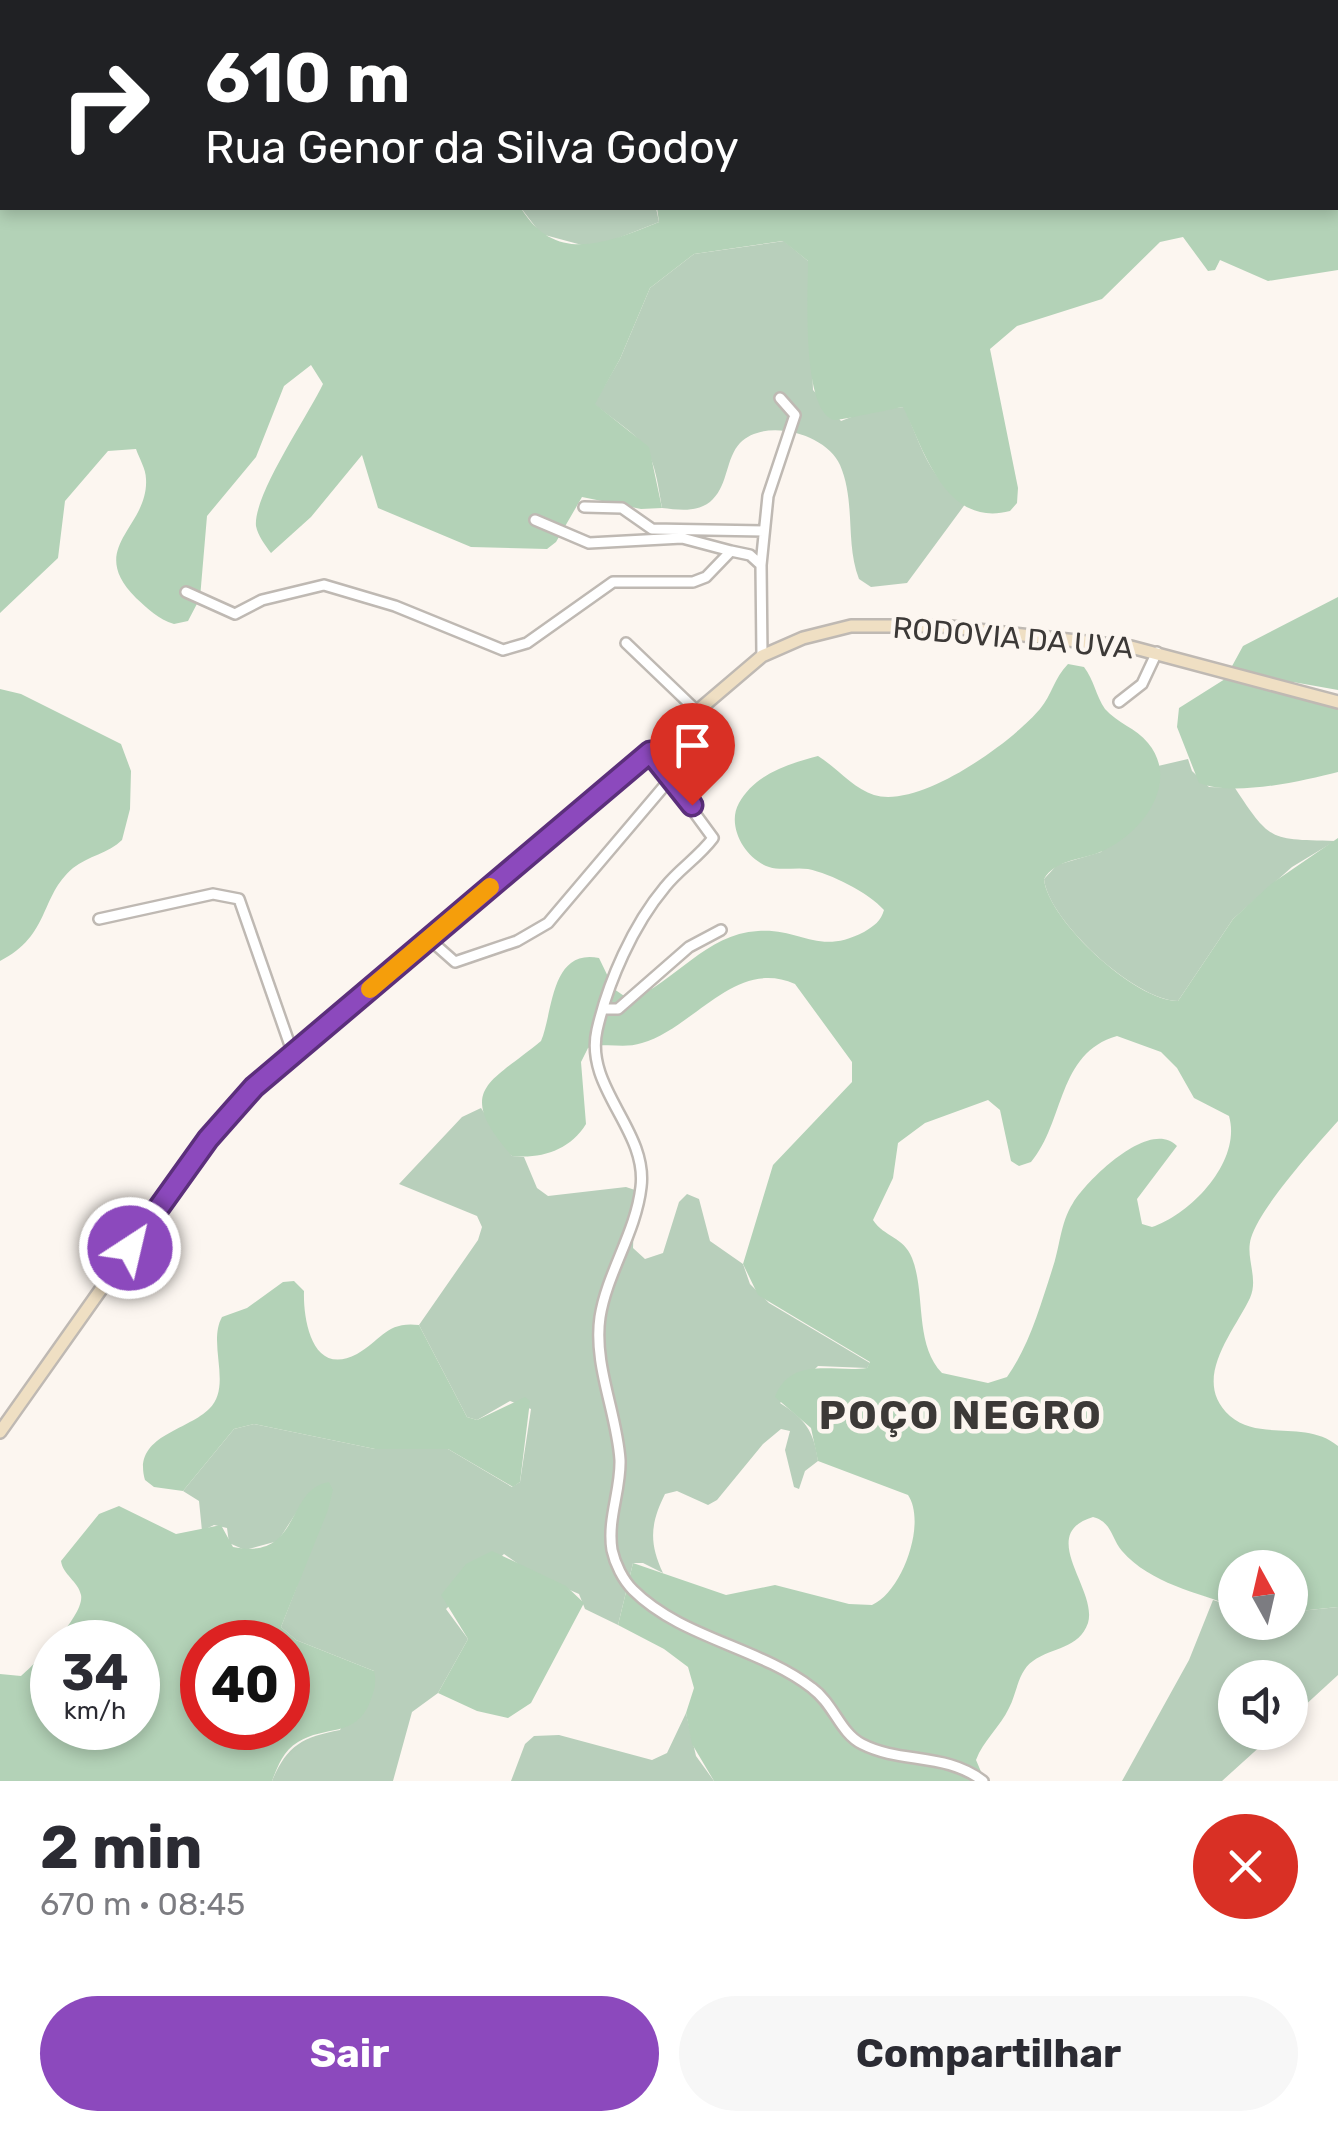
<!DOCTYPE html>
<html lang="pt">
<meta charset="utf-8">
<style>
body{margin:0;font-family:Rubik,sans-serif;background:#f7f7f7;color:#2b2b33;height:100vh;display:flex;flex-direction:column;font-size:38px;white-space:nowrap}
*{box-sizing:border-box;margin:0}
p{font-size:32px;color:#7c7c81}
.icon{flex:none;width:55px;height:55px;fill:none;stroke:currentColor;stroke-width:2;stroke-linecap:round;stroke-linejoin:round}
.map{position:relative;height:1781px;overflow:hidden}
.details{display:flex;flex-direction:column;background:#fff;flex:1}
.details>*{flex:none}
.banner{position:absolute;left:0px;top:0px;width:1340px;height:210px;box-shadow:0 5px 15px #0003;background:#202124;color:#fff;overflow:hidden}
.needle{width:65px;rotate:352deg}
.tools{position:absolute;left:1218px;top:1550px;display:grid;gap:20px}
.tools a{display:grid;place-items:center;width:90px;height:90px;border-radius:50%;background:#fff;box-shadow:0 5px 15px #0003;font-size:50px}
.speed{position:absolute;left:30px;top:1620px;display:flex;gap:20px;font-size:50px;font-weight:700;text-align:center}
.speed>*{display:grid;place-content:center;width:130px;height:130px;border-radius:50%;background:#fff;box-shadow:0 5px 15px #0003;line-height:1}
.speed small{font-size:25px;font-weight:400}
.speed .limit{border:15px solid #d22;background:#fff;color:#111}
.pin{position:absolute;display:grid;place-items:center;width:85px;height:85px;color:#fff;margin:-102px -42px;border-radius:50% 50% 50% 0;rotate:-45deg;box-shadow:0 0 10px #0007}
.pin .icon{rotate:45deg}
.me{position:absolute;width:110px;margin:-55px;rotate:35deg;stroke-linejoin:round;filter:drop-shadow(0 0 8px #0008)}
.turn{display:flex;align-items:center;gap:35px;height:210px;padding:0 40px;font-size:45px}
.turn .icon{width:130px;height:130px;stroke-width:2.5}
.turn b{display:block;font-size:70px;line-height:85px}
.round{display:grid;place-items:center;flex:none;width:105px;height:105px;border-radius:52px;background:#f7f7f7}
.overview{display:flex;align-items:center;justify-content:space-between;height:170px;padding:0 40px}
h1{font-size:60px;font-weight:700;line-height:75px}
.button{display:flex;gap:20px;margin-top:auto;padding:20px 40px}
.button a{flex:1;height:115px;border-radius:60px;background:#8c49bd;color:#fff;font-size:40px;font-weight:700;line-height:115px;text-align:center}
.button a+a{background:#f7f7f7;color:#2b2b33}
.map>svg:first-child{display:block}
.green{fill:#b8cfbb}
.forest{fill:#b3d2b7;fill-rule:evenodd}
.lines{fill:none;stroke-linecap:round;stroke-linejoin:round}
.street-casing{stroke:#bfb9b3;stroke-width:14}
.secondary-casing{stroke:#bfb9b3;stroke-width:16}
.street{stroke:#fff;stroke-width:9}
.secondary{stroke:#efdfc3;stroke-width:11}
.route-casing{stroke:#5b2f7b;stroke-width:25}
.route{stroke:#8c49bd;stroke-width:18}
.slow{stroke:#f59e0b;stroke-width:18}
.labels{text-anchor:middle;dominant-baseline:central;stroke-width:9;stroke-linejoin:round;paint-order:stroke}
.street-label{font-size:30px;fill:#3c3937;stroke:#fcf6f0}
.district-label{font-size:40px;font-weight:bold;letter-spacing:2.5px;fill:#3c3937;stroke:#fcf6f0}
</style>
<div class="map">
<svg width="1338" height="1781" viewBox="0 0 1338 1781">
<rect width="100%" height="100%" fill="#fcf6f0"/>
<path class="green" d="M521,208H656L659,222L593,248L541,234Z
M784,241L808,261L813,390L841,421L867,411L904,407C921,445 929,480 966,503L907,583L871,587L859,579C845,543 856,502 840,465C827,434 765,417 740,443C726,458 728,484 713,499C700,513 680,510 662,508C652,441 646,444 594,404L620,359L650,288L694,254Z
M1188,759L1192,771L1209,787L1235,788C1271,843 1271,839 1335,841L1292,867L1233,919L1178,1001C1134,1000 1048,920 1044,879L1057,865L1101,852L1160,777L1158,766Z
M481,1108L512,1156L524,1157L537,1188L548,1196L626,1187L635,1190L633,1248L645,1259L663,1253L679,1202L687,1194L699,1199L710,1241L743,1264L750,1284L769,1303L870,1363L867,1368L818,1366L780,1403C805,1419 814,1431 818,1461L805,1471L799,1489L794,1487L785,1450L790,1431L781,1429L763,1444L717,1500L708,1505L677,1491L665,1494C650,1524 649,1543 663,1573L643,1563H633L618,1625L585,1609L579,1594L531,1573L504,1554L446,1609L468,1639L438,1693L412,1712L393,1781H272C287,1745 303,1737 340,1730L374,1671L296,1640L281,1627L297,1586L303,1502L278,1541L245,1550L229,1543L227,1528L214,1525L202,1531L199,1501L183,1491L234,1429L254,1424L375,1449H448L512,1487L520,1482L531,1409L510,1401L477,1420L467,1417L419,1325L478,1240L482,1227L477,1216L399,1184L462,1117Z
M1213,1600L1235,1607V1622H1290V1612L1338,1607V1675L1290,1719V1678H1235V1732L1275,1733L1222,1781H1122L1189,1660Z
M686,1713L696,1756L714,1781H511L525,1744L534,1736L559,1735L652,1760L667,1753Z"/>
<path class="forest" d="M609,0H1209L609,2Z
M1338,53V270L1268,281L1220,260L1215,270L1208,271L1183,237L1160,242L1102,299L1017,326L990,349L1018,488L1017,503L1010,511C945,528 924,450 903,407C892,409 837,421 834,420C801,410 808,291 808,261L783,241L694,254L650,288L620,359L595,404L649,447L662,508L641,509L582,497L556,542L547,549L471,547L378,508L362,455L311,517L271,553C265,545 258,536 256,526C253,495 309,414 323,384L311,365L284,386L256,457L207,516L200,598L188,621L174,624C158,619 148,609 136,598C85,547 149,528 146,479C146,469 139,458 136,449L108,451L65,501L58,558L0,613V170L2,208H521C556,266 609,242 659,222L657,208H1338Z
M1338,597V690L1293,682L1285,686L1338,709V772C1302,781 1234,797 1199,783L1177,727L1179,708L1225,679L1243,646Z
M1068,664L1084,667C1094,680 1096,696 1105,709C1117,723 1136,728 1148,743C1182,784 1139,837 1098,853C1080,860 1055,860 1044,879C1048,920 1135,1001 1178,1001L1233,919L1271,884L1338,838V1121C1315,1147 1261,1206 1251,1238C1245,1258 1259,1278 1250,1298C1234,1332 1190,1380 1230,1416C1260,1442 1306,1419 1338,1446V1607L1290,1612V1568H1235V1607C1197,1592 1151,1584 1122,1551C1111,1538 1112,1522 1093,1517C1036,1534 1098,1589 1088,1623C1079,1649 1052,1647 1033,1661C1018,1671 1017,1693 1009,1708C1000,1727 983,1741 976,1760L985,1781H714L692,1744L686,1713L694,1688L688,1667L664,1649L618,1625L633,1563L726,1595L775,1585L849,1604L872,1605C902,1592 927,1523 908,1495L818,1461L811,1428L775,1397C791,1355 834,1373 867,1368L870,1362L758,1295L743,1264L773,1165L852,1082V1062L795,984C735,957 693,1029 642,1043C624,1049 607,1042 588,1048L581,1062L586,1124C570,1150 542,1159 512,1156C453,1089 491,1083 541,1041C553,1014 550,948 599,958L614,989L630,1000C676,982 705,934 758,931C801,928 818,956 864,932C874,926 881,921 884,910C868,892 831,874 808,869C795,867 781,871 769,867C745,859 726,826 739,803C755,774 788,764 818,756C836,767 854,789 874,795C920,809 1011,743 1040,709C1052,695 1054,678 1068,664ZM1117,1036L1161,1052L1177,1068L1194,1098L1229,1116C1242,1161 1191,1214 1152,1227L1142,1224L1137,1199L1177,1146C1150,1118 1088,1179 1073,1203C1060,1223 1060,1248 1052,1270C1040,1307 1029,1346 1007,1377L988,1383L942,1373C914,1344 926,1293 912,1258C904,1237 884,1237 873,1220L893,1178L898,1143L925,1123L988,1100L1000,1110L1011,1161L1019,1166L1031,1162C1065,1122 1057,1053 1117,1036Z
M0,689L21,694L121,744L131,771L130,809L122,840C109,853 88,856 73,868C39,897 51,935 0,961Z
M294,1281L304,1291C303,1319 312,1378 357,1354C382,1340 386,1321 419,1325L467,1417L477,1420L525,1397L530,1401L520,1482L513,1487L448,1449H375L254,1424L234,1429L183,1491L154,1487L145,1480C132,1436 187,1431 209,1409C233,1386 207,1344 222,1317L247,1308L283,1282Z
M329,1482L333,1490L328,1510L281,1627L296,1640L374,1671C377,1683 374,1691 370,1702C356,1738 325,1725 298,1742C283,1751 278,1766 272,1781H0V1674L21,1676C37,1662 85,1615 81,1595C78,1581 63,1575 61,1561L99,1514L119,1506L176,1534L221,1525L233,1547C302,1561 285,1489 329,1482ZM52,1642H138V1728H52ZM202,1642H288V1728H202Z
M492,1551L566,1586L584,1603L531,1703L508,1718L477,1711L438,1693L468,1639L441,1595L466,1564Z"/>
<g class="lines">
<g class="street-casing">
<path id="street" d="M584,507L622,508L652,529L764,531
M535,520L589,543L682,538L731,551
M186,592L235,614L262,600L324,585L395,606L503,650L527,643L613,582H693L706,577L731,551L750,555L761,565
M626,643L698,712
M762,656L761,565L768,496L795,415L780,398
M1119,702L1142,684L1157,652
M650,752L713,838C699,857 679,869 665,887C633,925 608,982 597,1030C584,1088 648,1130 641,1187C636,1232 607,1273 600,1317C593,1365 617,1413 620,1460C621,1490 607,1519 612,1550C615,1564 623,1580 633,1590C681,1638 759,1647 812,1688C834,1704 840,1733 862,1744C901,1764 945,1752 983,1781
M99,919L213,894L239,899L293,1054
M429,939L455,962L517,941L548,923L671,778
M603,1009H618L689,947L721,930"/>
</g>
<g class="secondary-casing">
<path id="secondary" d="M0,1432L196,1155L244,1097L762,656L803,638L851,626H942L1131,647L1338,702"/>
</g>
<use href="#street" class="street"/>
<use href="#secondary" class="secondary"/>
</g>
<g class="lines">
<g class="route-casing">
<path id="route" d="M130,1248L208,1139L254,1087L650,752L692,805"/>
</g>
<use href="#route" class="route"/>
<path class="slow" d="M370,989L490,887"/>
</g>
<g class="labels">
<g class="street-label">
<text transform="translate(1013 638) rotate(5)">RODOVIA DA UVA</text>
</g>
<g class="district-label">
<text x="961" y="1415">POÇO NEGRO</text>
</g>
</g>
</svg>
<div class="tools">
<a><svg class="needle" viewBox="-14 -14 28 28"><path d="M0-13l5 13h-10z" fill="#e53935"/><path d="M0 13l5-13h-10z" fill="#7c7c81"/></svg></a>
<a><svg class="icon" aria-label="sound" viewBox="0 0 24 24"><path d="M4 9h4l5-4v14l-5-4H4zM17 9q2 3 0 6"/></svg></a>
</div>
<div class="speed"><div>34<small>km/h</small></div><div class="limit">40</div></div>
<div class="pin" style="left:692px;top:805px;background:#d93025"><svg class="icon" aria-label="arrive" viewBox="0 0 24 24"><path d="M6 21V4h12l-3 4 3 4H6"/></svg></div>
<svg class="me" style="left:130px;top:1248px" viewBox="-20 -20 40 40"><circle r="17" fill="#8c49bd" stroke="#fff" stroke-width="3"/><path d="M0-11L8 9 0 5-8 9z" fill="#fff"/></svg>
<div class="banner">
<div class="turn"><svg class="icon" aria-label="right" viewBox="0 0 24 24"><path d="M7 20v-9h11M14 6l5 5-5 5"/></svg><div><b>610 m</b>Rua Genor da Silva Godoy</div></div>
</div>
</div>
<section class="details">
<div class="overview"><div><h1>2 min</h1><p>670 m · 08:45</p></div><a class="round" style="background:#d93025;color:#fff"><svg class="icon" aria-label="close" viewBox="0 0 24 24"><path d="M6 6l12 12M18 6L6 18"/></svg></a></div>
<div class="button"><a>Sair</a><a>Compartilhar</a></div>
</section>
